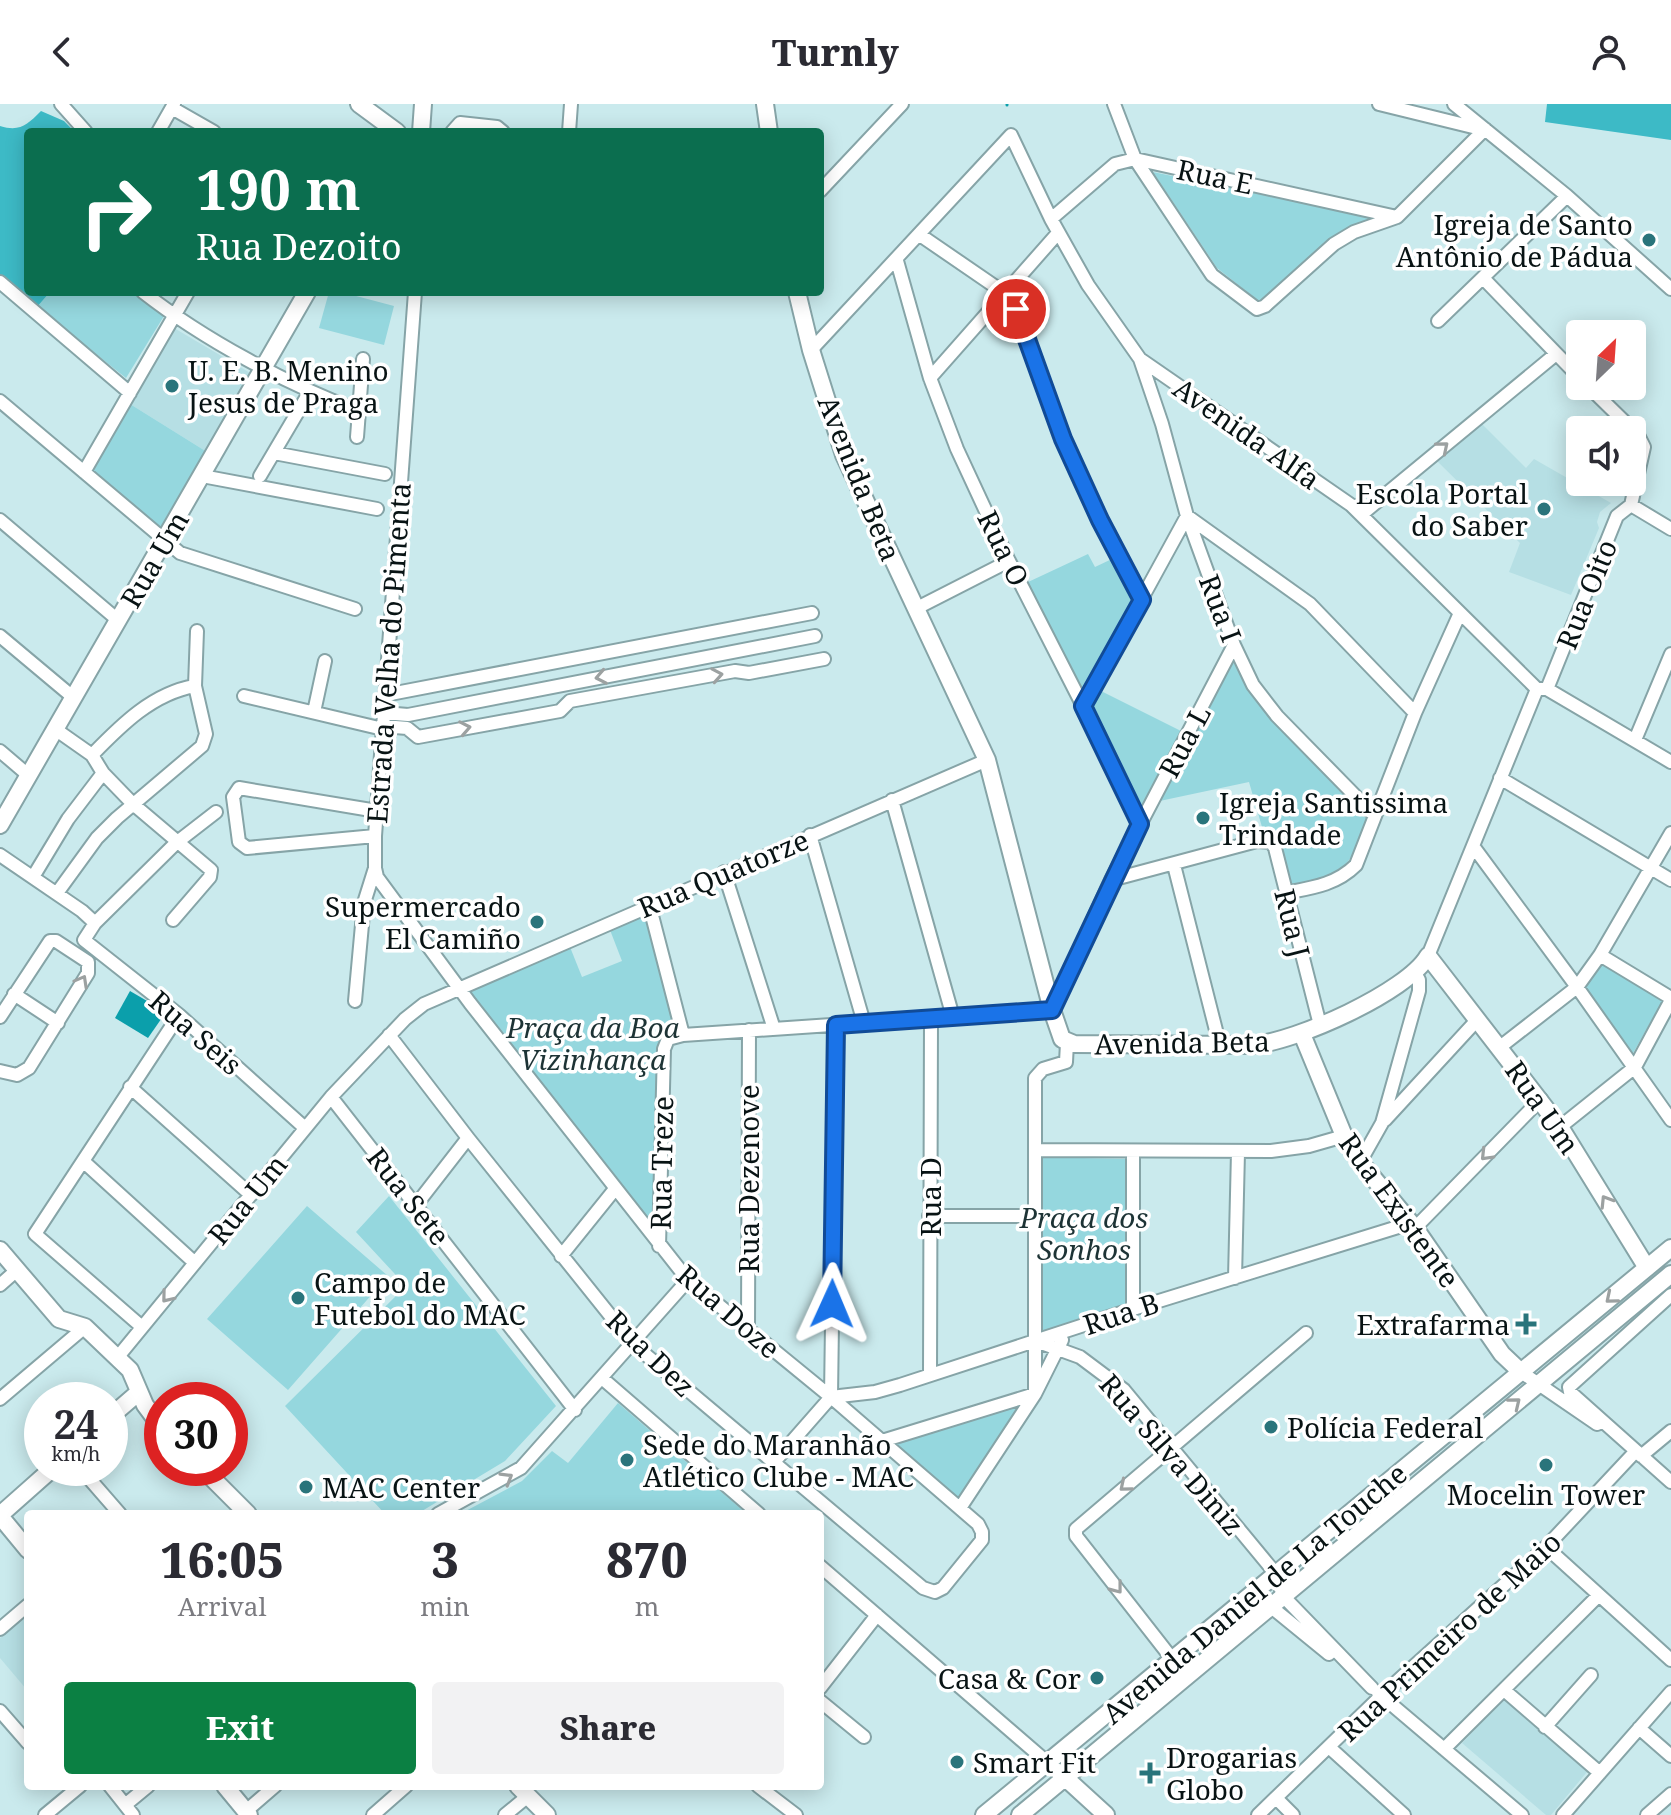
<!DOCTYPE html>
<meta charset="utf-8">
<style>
body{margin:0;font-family:"Noto Serif",serif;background:#f2f2f3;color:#2b2b33;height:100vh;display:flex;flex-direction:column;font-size:30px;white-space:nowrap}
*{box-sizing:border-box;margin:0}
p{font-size:26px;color:#7c7c81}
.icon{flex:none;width:44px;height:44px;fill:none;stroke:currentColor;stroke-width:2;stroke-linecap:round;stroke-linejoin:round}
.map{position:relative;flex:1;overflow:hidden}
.sheet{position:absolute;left:24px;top:1406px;width:800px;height:280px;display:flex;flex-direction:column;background:#fff;border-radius:8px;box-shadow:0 4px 20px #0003}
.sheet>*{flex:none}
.banner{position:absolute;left:24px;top:24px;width:800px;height:168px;border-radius:8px;box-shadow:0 4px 20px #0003;background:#0b6e4f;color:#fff;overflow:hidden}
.needle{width:52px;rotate:25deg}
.buttons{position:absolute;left:1566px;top:216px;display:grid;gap:16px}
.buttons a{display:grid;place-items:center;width:80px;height:80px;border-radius:8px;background:#fff;box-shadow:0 4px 20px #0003;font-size:40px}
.speed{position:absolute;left:24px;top:1278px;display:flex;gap:16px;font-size:40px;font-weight:700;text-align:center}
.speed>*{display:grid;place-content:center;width:104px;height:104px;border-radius:50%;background:#fff;box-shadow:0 4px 20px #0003;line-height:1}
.speed small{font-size:20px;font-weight:400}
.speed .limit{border:12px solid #d22;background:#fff;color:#111}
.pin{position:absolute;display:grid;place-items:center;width:68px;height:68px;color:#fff;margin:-34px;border:4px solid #fff;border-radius:50%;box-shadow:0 2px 8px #0007}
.me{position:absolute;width:88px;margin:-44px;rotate:1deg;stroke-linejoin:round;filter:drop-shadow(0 0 6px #0008)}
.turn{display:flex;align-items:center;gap:28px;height:168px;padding:0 40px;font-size:36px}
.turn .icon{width:104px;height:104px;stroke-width:2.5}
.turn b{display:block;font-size:56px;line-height:68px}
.eta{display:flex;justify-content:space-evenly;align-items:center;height:136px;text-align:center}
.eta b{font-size:48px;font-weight:800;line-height:56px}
.primary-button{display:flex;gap:16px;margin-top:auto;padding:16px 40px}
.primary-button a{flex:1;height:92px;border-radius:8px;background:#0b8043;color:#fff;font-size:32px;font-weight:800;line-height:92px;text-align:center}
.primary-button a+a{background:#f2f2f3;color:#2b2b33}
header{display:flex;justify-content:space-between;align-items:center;height:104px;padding:0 40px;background:#fff;font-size:36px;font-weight:800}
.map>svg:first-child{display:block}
.built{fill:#b6dfe4}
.green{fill:#95d7de}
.forest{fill:#3dbac6}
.water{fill:#0b9fab}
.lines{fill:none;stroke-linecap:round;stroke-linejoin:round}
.stream{stroke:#0b9fab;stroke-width:3}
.minor-casing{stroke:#86a4a7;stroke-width:16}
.major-casing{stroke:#86a4a7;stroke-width:20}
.minor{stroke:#fff;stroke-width:12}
.major{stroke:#fff;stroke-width:16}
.oneway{stroke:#9ca1a1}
.route-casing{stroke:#114b97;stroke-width:20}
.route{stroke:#1a73e8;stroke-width:14}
.poi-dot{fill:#2a747b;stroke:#fff;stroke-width:3}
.labels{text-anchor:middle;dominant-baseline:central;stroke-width:7;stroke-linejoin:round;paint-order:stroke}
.street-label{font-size:28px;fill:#081314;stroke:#fff}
.poi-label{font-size:28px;fill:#081314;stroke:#fff;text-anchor:start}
.park-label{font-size:28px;font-style:italic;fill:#1d3335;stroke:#fff}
</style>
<header><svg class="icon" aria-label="back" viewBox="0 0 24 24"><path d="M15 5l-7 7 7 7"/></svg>Turnly<svg class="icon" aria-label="person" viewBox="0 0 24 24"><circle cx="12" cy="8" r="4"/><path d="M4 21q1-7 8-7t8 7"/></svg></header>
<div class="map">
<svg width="1671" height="1711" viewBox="0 0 1671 1711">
<rect width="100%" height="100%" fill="#caeaed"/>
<path class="built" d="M174,224L252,270L207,348L130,300Z
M1480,318L1526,364L1534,355L1611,399L1600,408L1597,418L1599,424L1571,491L1509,468L1520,439L1437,357Z
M28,1510V1584L27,1586L0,1554V1534Z
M1504,1595L1587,1668L1551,1711H1546L1462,1639Z"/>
<path class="green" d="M1153,68L1380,115L1354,124L1261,199L1217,164Z
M50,188H135L164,212L126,274L37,203Z
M329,188H341L394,202L384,241L319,224Z
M130,300L207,348L163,428L93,367Z
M1088,450L1095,463L1114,454L1136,496L1083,592L1026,479Z
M1232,558C1243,565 1254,594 1263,606L1367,715C1350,767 1342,771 1290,783C1286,764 1287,734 1264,730L1249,678L1155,698Z
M1101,587L1181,627L1140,706L1091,606Z
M645,811L675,918L664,921L659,931L655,1124L465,886L570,843L582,873L622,857L610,826Z
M1601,858L1663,896L1632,951L1584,884Z
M1040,1053L1127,1055L1128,1202L1042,1229Z
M389,1092L556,1302L505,1357L417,1410H385L285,1302L406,1182L356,1128Z
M307,1102L388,1172L288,1286L207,1215Z
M618,1299L747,1410H460L522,1377L552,1347L568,1359Z
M1021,1300L958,1396L892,1341Z"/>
<path class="forest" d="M1547,0H1671V36L1545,18Z
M41,7L64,17L75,28H28V188H50L37,203L0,171V22C20,28 27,21 41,7Z"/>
<path class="water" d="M130,887L166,908L148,934L115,914Z"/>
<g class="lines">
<path class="stream" d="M1007,0V1"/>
<g class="minor-casing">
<path id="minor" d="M61,0L86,28
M1114,0L1135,55L1212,171L1257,205L1265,202L1334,140L1354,128L1397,113L1485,25
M1379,0L1481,25
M1454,0L1567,92L1671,185
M172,4L214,28
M158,28L174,0
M452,28L460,19L497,23L503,28
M569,28L571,0
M820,87L902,0
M1051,115L1115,60L1135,55L1397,113
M920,131L1006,190L1011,197L1063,335L1100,416L1142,496
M897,157L930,274L957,345L1009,457L1083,602L1140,720
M1484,175L1580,274
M0,178L130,289
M143,188C203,235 288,281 359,307
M1438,217L1567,92
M811,246L1011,31L1051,115L1088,181L1140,255L1351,401L1537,585
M1140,255L1162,320L1187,412L1234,541L1253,581L1277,612L1375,712
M930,274L1058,129
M1588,282L1638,331L1644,343L1631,401
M0,297L180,449L355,505
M357,333L363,255
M274,349L385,370
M84,368L188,188
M202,372L377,405
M260,372L309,289
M1631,401L1671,425
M1362,410L1556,250
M0,416L119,517
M915,505L1009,457
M0,532L74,594
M1547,585L1617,412L1631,401
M1547,585L1671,658
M385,591L812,509
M244,592L383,625
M1083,602L1187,412L1310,500L1415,609
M314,608L325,557
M384,609L408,611L815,532
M383,622L407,624L418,633L560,607L570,597L735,567L749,569L824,555
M55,625L92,651L103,669L133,700L211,766L210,773L173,816
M1635,636L1671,550
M0,647L28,671
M92,651C121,621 153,589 195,582
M1500,674L1671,776
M892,696L953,913
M216,708L176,739L95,819L84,836L179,911L305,1024
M810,731L864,919
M375,732L247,744L239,738L233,693L239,684L377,707
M1473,742L1577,883L1671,1016
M0,751L82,807L95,819
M1174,761L1220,942
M724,768L774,925
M33,773L68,715L103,669
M1111,776L1257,737L1271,738L1275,744L1320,921
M57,789L97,734L117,714L202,642L206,630L195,582L197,527
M1285,789C1311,784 1336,781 1356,761L1415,609L1460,509
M649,800L683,931
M1600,851L1671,894
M1428,852L1537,585H1547
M14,890L58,919
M355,897L364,799L375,764
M0,913L50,837H56L88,858V869L29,964L17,971L0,967
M389,931L468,1034L633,1240L923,1484L935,1488L943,1484L982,1436V1428L978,1420L831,1293L688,1176L470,899L377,773L375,764V732L415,188
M1500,943L1577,883L1600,851L1671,729
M130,983L251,1091
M331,993L575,1306
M1385,1016L1478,915
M1560,1023L1635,963L1671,896
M1035,1046L1271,1047L1309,1042L1344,1032
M83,1057L195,1159
M1360,1058L1382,1019L1419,887V876L1415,869
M416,1101L468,1034
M929,1112H1035
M1415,1124L1541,995
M659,1142L664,945L668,935L683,931L1052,906L1111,776L1234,541
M561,1152L615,1085
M1235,1174L1238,1048
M0,1181L17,1166
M1671,1191L1569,1283L1570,1288L1671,1378
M1133,1205V1048
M142,1223L35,1130L179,911
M748,1225L749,926
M1036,1237L1080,1253L1124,1286L1276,1470L1283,1492L1372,1584
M117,1254L331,993L405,915L424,900L987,656
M1521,1268L1597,1320
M930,1271L931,915
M603,1275L759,1410
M1035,1290V974L1043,965L1066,958L1067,939
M831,1293L875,1288L900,1281L1133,1205L1411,1119
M0,1295L85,1223
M882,1337L1035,1290
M1641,1352L1671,1327
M774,1358L831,1293L836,921
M80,1364L120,1410
M960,1404L1035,1290L1062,1236
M438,1410L521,1364L688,1176
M1546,1443L1671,1556
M820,1462L1048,1659
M1270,1502L1329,1550
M0,1525L28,1501
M1173,1556L1076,1432V1425L1306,1229
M820,1584L877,1511
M1504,1586L1600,1669
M1378,1589L1522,1711
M820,1597L864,1633
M0,1607L28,1639
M1545,1623L1591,1571
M1639,1624L1671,1652
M1330,1644L1404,1711
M1444,1645L1599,1491
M110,1682L133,1711
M758,1682L796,1711
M1276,1694L1293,1711
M125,1701L148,1682
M246,1707L275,1682
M45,1711L80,1682
M373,1711L406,1682
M505,1711L528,1692
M1258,1711L1381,1592L1546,1443L1635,1348
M1563,1711L1671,1588
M1647,1711L1671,1690"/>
</g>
<g class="major-casing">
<path id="major" d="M359,0L397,28
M765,0L769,28
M421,28L423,0
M797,188L811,246L844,351L987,656L1052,906L1062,935L1074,940L1253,941C1295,938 1407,888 1428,852L1560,1023L1647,1164
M0,721L307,188
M1302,930L1344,1032L1360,1058L1415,1124L1502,1250L1521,1268
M0,1146L59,1215L85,1223L130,1266L145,1301L162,1324
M110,1313L139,1288
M202,1364L248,1410
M0,1411L53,1364
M0,1412L28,1446
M1059,1668L1106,1711
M225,1682L249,1711
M518,1682L547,1711
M984,1711L1671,1144
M1020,1711L1671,1170"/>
</g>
<use href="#minor" class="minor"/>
<use href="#major" class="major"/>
</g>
<defs><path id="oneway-chevron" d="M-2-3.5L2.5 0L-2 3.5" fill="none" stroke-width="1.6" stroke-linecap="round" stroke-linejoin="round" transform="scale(2)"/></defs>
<g class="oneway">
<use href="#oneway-chevron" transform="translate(1443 343) rotate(-40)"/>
<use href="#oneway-chevron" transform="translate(717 571) rotate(-10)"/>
<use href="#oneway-chevron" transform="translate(601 573) rotate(169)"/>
<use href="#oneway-chevron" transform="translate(465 624) rotate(-11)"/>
<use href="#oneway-chevron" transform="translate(82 877) rotate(-61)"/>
<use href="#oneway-chevron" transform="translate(1486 1051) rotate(134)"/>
<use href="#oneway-chevron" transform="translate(1606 1097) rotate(-122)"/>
<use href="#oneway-chevron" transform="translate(167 1193) rotate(129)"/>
<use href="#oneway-chevron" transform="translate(1611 1194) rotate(140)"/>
<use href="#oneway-chevron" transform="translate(1515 1299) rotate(-39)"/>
<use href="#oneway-chevron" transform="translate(507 1374) rotate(-31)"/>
<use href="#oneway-chevron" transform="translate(1125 1382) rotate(140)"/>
<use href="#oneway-chevron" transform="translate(1117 1484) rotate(52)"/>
</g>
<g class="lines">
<g class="route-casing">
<path id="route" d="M832,1200L836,921L1052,906L1140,720L1083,602L1142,496L1100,416L1063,335L1016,205"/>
</g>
<use href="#route" class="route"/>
</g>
<g class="poi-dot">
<circle cx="1649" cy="136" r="8"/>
<circle cx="172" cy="282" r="8"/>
<circle cx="1544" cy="405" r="8"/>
<circle cx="1203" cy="714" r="8"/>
<circle cx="537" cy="818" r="8"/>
<circle cx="298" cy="1194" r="8"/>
<path d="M1522 1208h8v8h8v8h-8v8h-8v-8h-8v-8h8z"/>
<circle cx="1271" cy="1323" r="8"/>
<circle cx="627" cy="1356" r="8"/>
<circle cx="1546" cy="1361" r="8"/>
<circle cx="306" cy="1383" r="8"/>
<circle cx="1097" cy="1574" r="8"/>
<circle cx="957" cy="1658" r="8"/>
<path d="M1146 1657h8v8h8v8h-8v8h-8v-8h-8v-8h8z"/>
</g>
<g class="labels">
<g class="street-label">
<text transform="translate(1215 72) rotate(12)">Rua E</text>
<text transform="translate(1247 329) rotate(35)">Avenida Alfa</text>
<text transform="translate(860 374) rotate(68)">Avenida Beta</text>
<text transform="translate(1004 444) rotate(64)">Rua O</text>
<text transform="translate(154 455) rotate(-60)">Rua Um</text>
<text transform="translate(1586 490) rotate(-68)">Rua Oito</text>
<text transform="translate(1221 504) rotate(69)">Rua I</text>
<text transform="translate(388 549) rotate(-86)">Estrada Velha do Pimenta</text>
<text transform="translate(1184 637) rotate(-62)">Rua L</text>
<text transform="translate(723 769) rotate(-23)">Rua Quatorze</text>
<text transform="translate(1293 819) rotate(76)">Rua J</text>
<text transform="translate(196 928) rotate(41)">Rua Seis</text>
<text transform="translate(1182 938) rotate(-1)">Avenida Beta</text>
<text transform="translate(1543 1003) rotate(55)">Rua Um</text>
<text transform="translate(661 1059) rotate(-89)">Rua Treze</text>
<text transform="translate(748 1075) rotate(-90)">Rua Dezenove</text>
<text transform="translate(409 1092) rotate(52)">Rua Sete</text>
<text transform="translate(930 1093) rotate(-90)">Rua D</text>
<text transform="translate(247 1095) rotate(-51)">Rua Um</text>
<text transform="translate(1400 1106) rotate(54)">Rua Existente</text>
<text transform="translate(729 1207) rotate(41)">Rua Doze</text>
<text transform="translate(1121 1209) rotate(-18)">Rua B</text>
<text transform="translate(651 1249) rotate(44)">Rua Dez</text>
<text transform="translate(1172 1350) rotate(49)">Rua Silva Diniz</text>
<text transform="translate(1254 1489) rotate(-40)">Avenida Daniel de La Touche</text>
<text transform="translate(1449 1532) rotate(-43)">Rua Primeiro de Maio</text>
</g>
<g class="poi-label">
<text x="1633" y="120" text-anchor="end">Igreja de Santo<tspan x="1633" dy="32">Antônio de Pádua</tspan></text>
<text x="188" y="266">U. E. B. Menino<tspan x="188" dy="32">Jesus de Praga</tspan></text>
<text x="1528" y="389" text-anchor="end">Escola Portal<tspan x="1528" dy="32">do Saber</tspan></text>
<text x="1219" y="698">Igreja Santissima<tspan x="1219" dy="32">Trindade</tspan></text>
<text x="521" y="802" text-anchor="end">Supermercado<tspan x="521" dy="32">El Camiño</tspan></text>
<text x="314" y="1178">Campo de<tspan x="314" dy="32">Futebol do MAC</tspan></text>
<text x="1510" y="1220" text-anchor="end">Extrafarma</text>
<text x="1287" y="1323">Polícia Federal</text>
<text x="643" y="1340">Sede do Maranhão<tspan x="643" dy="32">Atlético Clube - MAC</tspan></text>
<text x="322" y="1383">MAC Center</text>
<text x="1546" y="1390" text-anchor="middle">Mocelin Tower</text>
<text x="1081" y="1574" text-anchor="end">Casa &amp; Cor</text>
<text x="1166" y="1653">Drogarias<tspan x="1166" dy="32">Globo</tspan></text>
<text x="973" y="1658">Smart Fit</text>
</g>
<g class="park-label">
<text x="593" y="923">Praça da Boa<tspan x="593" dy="32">Vizinhança</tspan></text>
<text x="1084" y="1113">Praça dos<tspan x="1084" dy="32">Sonhos</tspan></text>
</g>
</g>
</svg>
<div class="buttons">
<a><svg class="needle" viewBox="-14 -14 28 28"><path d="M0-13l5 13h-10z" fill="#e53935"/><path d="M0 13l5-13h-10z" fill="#7c7c81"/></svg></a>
<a><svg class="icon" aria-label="sound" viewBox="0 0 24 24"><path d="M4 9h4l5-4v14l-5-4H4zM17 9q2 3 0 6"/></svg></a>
</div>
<div class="speed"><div>24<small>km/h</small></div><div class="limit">30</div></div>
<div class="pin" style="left:1016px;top:205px;background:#d93025"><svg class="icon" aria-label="arrive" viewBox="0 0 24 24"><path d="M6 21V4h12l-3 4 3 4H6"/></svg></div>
<svg class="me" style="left:832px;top:1200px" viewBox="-20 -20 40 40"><path d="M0-17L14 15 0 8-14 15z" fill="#1a73e8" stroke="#fff" stroke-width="4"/></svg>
<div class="banner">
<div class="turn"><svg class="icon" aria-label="right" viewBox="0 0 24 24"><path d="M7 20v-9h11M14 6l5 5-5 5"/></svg><div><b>190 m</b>Rua Dezoito</div></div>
</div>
<section class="sheet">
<div class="eta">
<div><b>16:05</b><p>Arrival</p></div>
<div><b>3</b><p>min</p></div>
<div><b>870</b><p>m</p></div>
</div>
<div class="primary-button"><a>Exit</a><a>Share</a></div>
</section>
</div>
